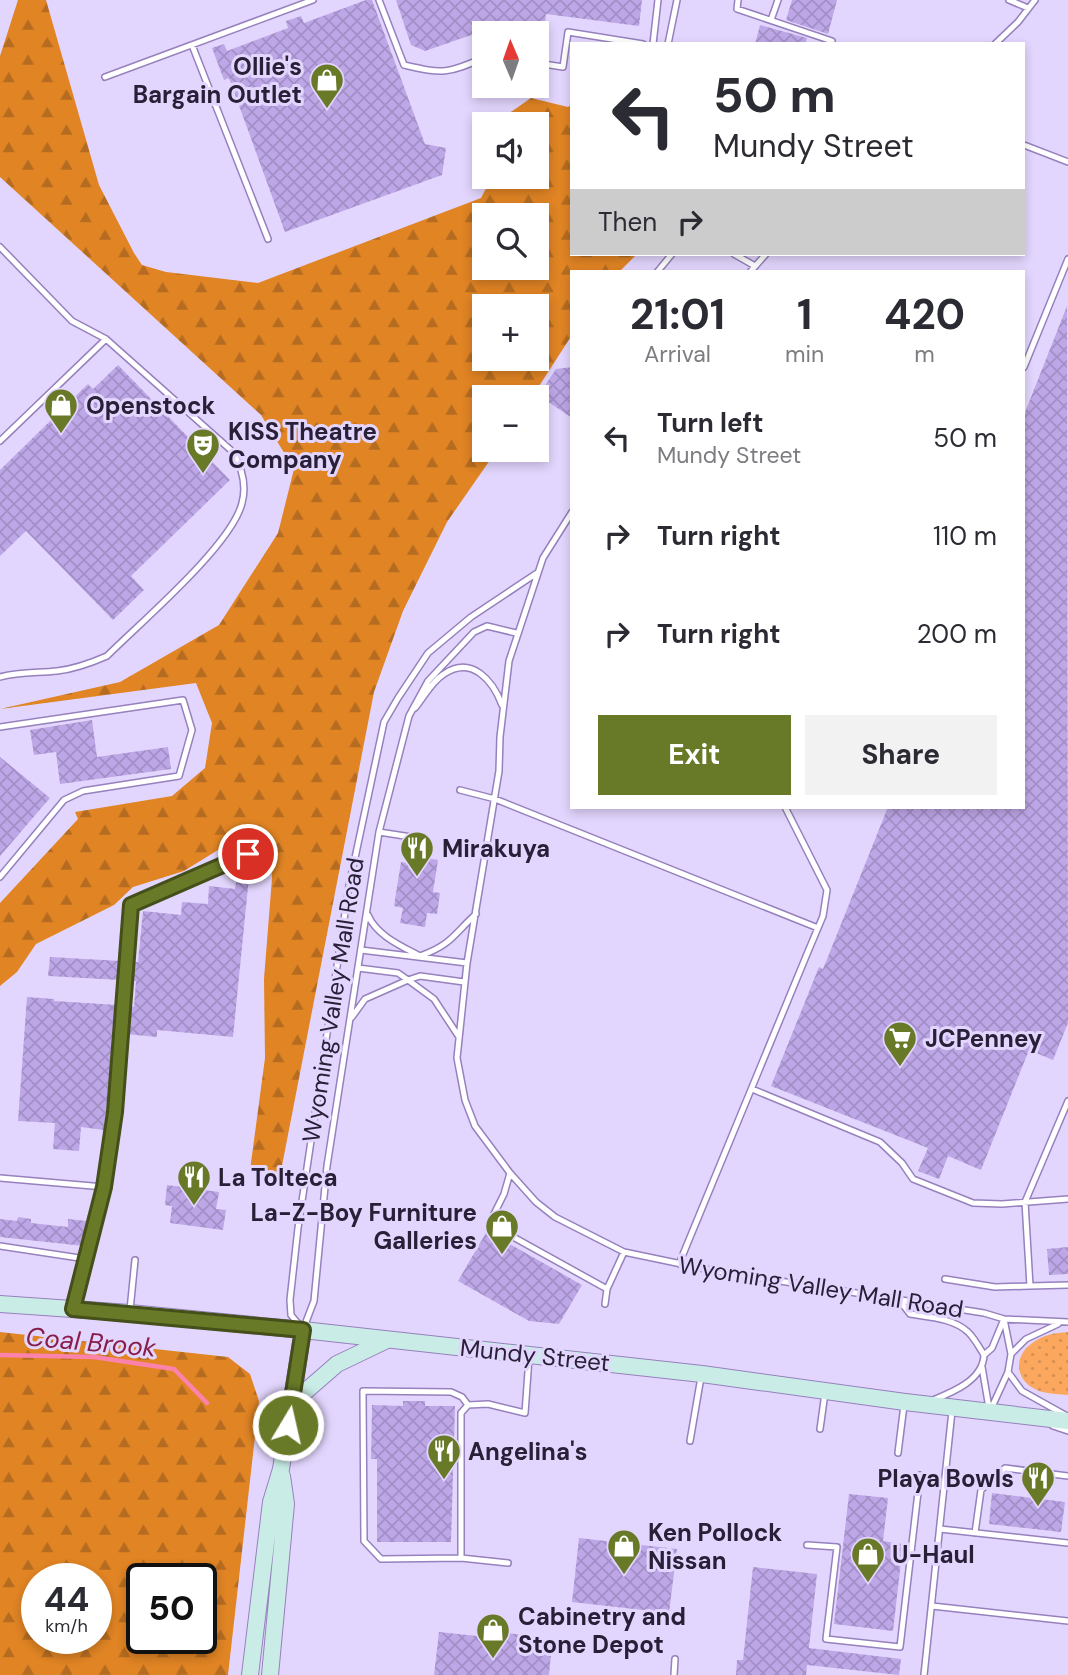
<!DOCTYPE html>
<meta charset="utf-8">
<style>
body{margin:0;font-family:"DM Sans",sans-serif;background:#f2f2f3;color:#2b2b33;height:100vh;display:flex;flex-direction:column;font-size:26px;white-space:nowrap}
*{box-sizing:border-box;margin:0}
p{font-size:23px;color:#7c7c81}
.icon{flex:none;width:38px;height:38px;fill:none;stroke:currentColor;stroke-width:2;stroke-linecap:round;stroke-linejoin:round}
.map{position:relative;flex:1;overflow:hidden}
.details{position:absolute;left:570px;top:270px;width:455px;height:539px;display:flex;flex-direction:column;background:#fff;border-radius:0px;box-shadow:0 4px 10px #0003}
.details>*{flex:none}
.top-card{position:absolute;left:570px;top:42px;width:455px;height:214px;border-radius:0px;box-shadow:0 4px 10px #0003;background:#fff;color:#2b2b33;overflow:hidden}
.needle{width:46px;rotate:358deg}
.tools{position:absolute;left:472px;top:21px;display:grid;gap:14px}
.tools a{display:grid;place-items:center;width:77px;height:77px;border-radius:0px;background:#fff;box-shadow:0 4px 10px #0003;font-size:35px}
.speed{position:absolute;left:21px;top:1563px;display:flex;gap:14px;font-size:35px;font-weight:700;text-align:center}
.speed>*{display:grid;place-content:center;width:91px;height:91px;border-radius:50%;background:#fff;box-shadow:0 4px 10px #0003;line-height:1}
.speed small{font-size:18px;font-weight:400}
.speed .limit{border:4px solid #111;border-radius:10px;background:#fff;color:#111}
.pin{position:absolute;display:grid;place-items:center;width:60px;height:60px;color:#fff;margin:-30px;border:4px solid #fff;border-radius:50%;box-shadow:0 2px 7px #0007}
.me{position:absolute;width:77px;margin:-38px;rotate:9deg;stroke-linejoin:round;filter:drop-shadow(0 0 5px #0008)}
.turn{display:flex;align-items:center;gap:24px;height:147px;padding:0 28px;font-size:32px}
.turn .icon{width:91px;height:91px;stroke-width:2.5}
.turn b{display:block;font-size:49px;line-height:60px}
.then{display:flex;align-items:center;height:66px;padding:0 28px;background:#0003;gap:14px;font-size:26px}
.eta{display:flex;justify-content:space-evenly;align-items:center;height:119px;text-align:center}
.eta b{font-size:42px;font-weight:700;line-height:49px}
.primary-button{display:flex;gap:14px;margin-top:auto;padding:14px 28px}
.primary-button a{flex:1;height:80px;border-radius:0px;background:#687928;color:#fff;font-size:28px;font-weight:700;line-height:80px;text-align:center}
.primary-button a+a{background:#f2f2f3;color:#2b2b33}
ul{padding:0;list-style:none}
li{display:flex;align-items:center;gap:21px;height:98px;padding:0 28px}
li div{flex:1}
li b{display:block;font-size:26px}
li em{font-style:normal}
.map>svg:first-child{display:block}
.grass{fill:url(#grass-dots)}
.forest{fill:url(#forest-firs);fill-rule:evenodd}
.lines{fill:none;stroke-linecap:round;stroke-linejoin:round}
.stream{stroke:#fb83ab;stroke-width:4.5}
.building{fill:url(#building-cross-hatch)}
.service-casing{stroke:#9680bd;stroke-width:8}
.secondary-casing{stroke:#9680bd;stroke-width:18}
.service{stroke:#fff;stroke-width:5}
.secondary{stroke:#c9ece6;stroke-width:16}
.route-casing{stroke:#444f1a;stroke-width:18}
.route{stroke:#687928;stroke-width:12}
.labels{text-anchor:middle;dominant-baseline:central;stroke-width:6;stroke-linejoin:round;paint-order:stroke}
.poi-label{font-size:24px;font-weight:bold;fill:#292038;stroke:#e3d6fe;text-anchor:start}
.street-label{font-size:24px;fill:#292038;stroke:#e3d6fe}
.water-label{font-size:26px;font-style:italic;fill:#871d4a;stroke:#e3d6fe}
</style>
<div class="map">
<svg width="1068" height="1675" viewBox="0 0 1068 1675">
<defs>
<pattern id="grass-dots" width="8" height="8" patternUnits="userSpaceOnUse" patternTransform="scale(1.75)"><rect width="8" height="8" fill="#fba75e"/><path d="M2 2h.1M6 6h.1" fill="none" stroke="#d78f52" stroke-width="1.8" stroke-linecap="round"/></pattern>
<pattern id="forest-firs" width="22" height="20" patternUnits="userSpaceOnUse" patternTransform="scale(1.75)"><rect width="22" height="20" fill="#e08424"/><path d="M5 1l3.5 6h-7zM16 11l3.5 6h-7z" fill="#b66c20"/></pattern>
<pattern id="building-cross-hatch" width="8" height="8" patternUnits="userSpaceOnUse" patternTransform="scale(1.75)"><rect width="8" height="8" fill="#bea7e7"/><path d="M0 0l8 8M0 8l8-8" fill="none" stroke="#a38fc7"/></pattern>
</defs>
<rect width="100%" height="100%" fill="#e3d6fe"/>
<path class="grass" d="M1068,1332V1395C1057,1394 1044,1394 1035,1389C1015,1380 1014,1356 1031,1344C1042,1335 1054,1333 1068,1332Z"/>
<path class="forest" d="M18,0H46L99,185L134,253L142,265L166,272L258,283L481,198L492,177H537V124H500L501,119L531,98L568,107L572,104V254H637L620,271H572V335L532,397H485V450H497L447,522L403,611L374,692L280,1176L250,1170L265,1058L264,979L272,878L270,845L258,838L242,839L226,845L184,871L133,887L114,905L36,944L17,972L0,986V903L78,819L75,812L172,796L205,768L212,723L196,683L0,709L120,682L219,625L278,533L294,469L261,415L0,177V56ZM485,215H537V268H485ZM485,306H537V359H485Z
M0,1332L228,1357L250,1374L259,1401L228,1675H0ZM37,1578H96V1638H37ZM142,1578H201V1638H142Z"/>
<g class="lines">
<path class="stream" d="M0,1355L94,1357L174,1369L207,1403"/>
</g>
<path class="building" d="M366,0H372L425,144L446,148L442,175L285,232L229,78L224,80L212,48L224,44L227,51L288,28L286,21L301,16L304,23Z
M396,0H642L639,26L546,14L544,33H497L483,31L425,51L411,45Z
M792,0H837L828,34L786,20Z
M760,25L807,38L805,44H755Z
M1067,306L1068,1023L1053,1060L1029,1050L981,1170L948,1156L939,1179L918,1171L928,1148L771,1086L819,967L823,969L888,807H1024V415Z
M118,365L230,480L131,576L144,590L113,620L26,531L0,556V470L88,384L93,389Z
M572,367V418L544,399L542,390L556,369Z
M92,720L97,757L168,747L171,769L60,784L56,752L34,755L30,730Z
M0,757L50,798L0,856Z
M416,856L438,860L433,892L440,893L437,914L427,913L425,927L400,923L403,908L394,906L401,862L415,864Z
M237,876L249,877L233,1037L157,1030V1037L126,1034L128,1006L134,1007L136,981H130L132,962H138L143,911L181,915L182,902L208,904L209,886L235,889Z
M50,957L121,961L120,980L48,976Z
M27,997L54,999V1001L118,1005L104,1130L81,1127L79,1151L53,1149L55,1123L18,1121Z
M167,1185L219,1192L216,1209L226,1210L223,1230L170,1223L172,1206L165,1205Z
M18,1217L31,1219V1223L68,1227V1219L87,1221L84,1246L0,1237V1219L17,1221Z
M487,1231L582,1285L559,1324L529,1321L458,1281Z
M1068,1247V1274L1049,1275L1047,1249Z
M403,1401H425V1406H455L451,1542H377V1459H371L372,1405L403,1406Z
M992,1493L1065,1502L1061,1532L989,1524Z
M849,1494L888,1498L883,1541L903,1544L893,1631L834,1624Z
M579,1538L677,1549L669,1613L572,1602Z
M753,1567L817,1574L809,1648L901,1659L899,1675L807,1665L806,1675H736L737,1660H743Z
M439,1632L505,1639L506,1633L525,1635L524,1641L552,1644L549,1675H434Z"/>
<g class="lines">
<g class="service-casing">
<path id="service" d="M379,0L404,65C443,74 448,74 485,57
M738,0L737,9L832,41L831,44
M1009,0L1028,8
M771,20L778,0
M653,44L658,0
M668,44L677,0
M995,44L1018,22L1035,0
M192,45L268,239
M537,63L563,67L568,32L643,44
M105,77L313,0
M1024,145L1068,162
M0,247L72,321L106,339L233,452C242,468 247,485 242,503C232,545 140,623 107,656C91,663 75,669 57,671C38,673 19,672 0,677
M734,254L755,266
M658,271L672,254
M751,271L766,254
M1024,367L1068,259
M0,441L106,339
M572,512L543,558L509,661L500,737L499,771L467,963L457,1058L465,1100L475,1126L510,1173L536,1202L555,1217L624,1252L710,1270L984,1313L1004,1319L1068,1322
M415,708C424,697 432,681 444,674C472,655 493,681 502,705
M0,727L183,700L192,730L179,776L83,791L64,800L0,877
M460,790L495,799L818,928
M379,832L411,837
M368,915C376,935 401,946 420,956C451,945 453,935 476,914
M361,950L467,963
M358,968L398,973L408,980L420,976L464,982
M352,1017L365,999L408,980L434,999L459,1037
M752,1089L880,1142L902,1163L913,1179L973,1203L1002,1204L1068,1199
M1068,1101L1025,1202L1030,1286L1068,1285
M510,1173L504,1194L494,1214L497,1228L607,1289L605,1304
M0,1178L104,1187
M0,1246L86,1259
M679,1264L807,954L823,916L827,890L785,807
M945,1279L995,1287L1030,1286
M607,1289L624,1252
M900,1301L910,1314C928,1317 953,1318 968,1332C975,1339 979,1347 984,1355C983,1380 953,1392 933,1400
M74,1306L104,1187L115,1112L131,905L248,854
M130,1310L135,1260
M1004,1319L1011,1354
M1058,1324L1026,1339L1011,1354L1008,1372L1022,1391L1065,1415
M301,1327L291,1315L290,1300L298,1228L349,886L384,722L398,698L428,653L471,617L537,573
M304,1327L314,1301L327,1166L379,832L409,716L428,681L474,632L487,626L516,633
M984,1355L992,1348L1004,1319
M982,1367L989,1408
M468,1405L462,1397L451,1392L363,1391L364,1541L381,1559L461,1558V1413L468,1405L488,1404L525,1413L529,1358
M991,1409L1008,1372
M1053,1426L1068,1431
M820,1429L825,1393
M690,1441L701,1377
M898,1453L904,1405
M940,1529L1068,1543
M975,1533L981,1490L1005,1468L1068,1476
M807,1545L837,1547L826,1639L900,1647L920,1475
M461,1558L508,1563
M932,1606L1068,1621
M674,1675L675,1659
M924,1675L952,1411"/>
</g>
<g class="secondary-casing">
<path id="secondary" d="M0,1304L130,1313L303,1330L702,1374L905,1402L1068,1421
M291,1404L337,1364L387,1340
M250,1675L271,1502L281,1469L303,1330
M270,1675L286,1504L282,1476"/>
</g>
<use href="#service" class="service"/>
<use href="#secondary" class="secondary"/>
</g>
<g class="lines">
<g class="route-casing">
<path id="route" d="M248,854L131,905L115,1112L104,1187L73,1309L303,1330L288,1425"/>
</g>
<use href="#route" class="route"/>
</g>
<defs>
<g id="shop-pin" transform="scale(1.75)"><path d="M0 17L-7.5 6A9.5 9.5 0 1 1 7.5 6Z" fill="#687928" stroke="#e3d6fe"/><path d="M-5-2.5h2.3a2.7 3.5 0 0 1 5.4 0H5L5.5 6h-11ZM-1.5-2.5h3a1.5 2.3 0 0 0-3 0Z" fill="#fff"/></g>
<g id="theatre-pin" transform="scale(1.75)"><path d="M0 17L-7.5 6A9.5 9.5 0 1 1 7.5 6Z" fill="#687928" stroke="#e3d6fe"/><path d="M-5-5.5Q0-4 5-5.5V0Q5 5 0 6Q-5 5-5 0ZM-3.3-2.5H-1v1.5H-3.3ZM1-2.5H3.3v1.5H1ZM-2.8 1Q0 5.5 2.8 1Z" fill="#fff"/></g>
<g id="restaurant-pin" transform="scale(1.75)"><path d="M0 17L-7.5 6A9.5 9.5 0 1 1 7.5 6Z" fill="#687928" stroke="#e3d6fe"/><path d="M-5-6h1v4h1v-4h1v4h1v-4h1v5L-1.5 .5V6h-2V.5L-5-1ZM5-6V6H3V1.5H1.5Q1.5-4 5-6Z" fill="#fff"/></g>
<g id="supermarket-pin" transform="scale(1.75)"><path d="M0 17L-7.5 6A9.5 9.5 0 1 1 7.5 6Z" fill="#687928" stroke="#e3d6fe"/><path d="M-6-5.5h2.5l.6 2H6L4.5 2H-2.5L-4.4-4H-6ZM-1.5 3.2a1.3 1.3 0 1 0 .1 0ZM3 3.2a1.3 1.3 0 1 0 .1 0Z" fill="#fff"/></g>
</defs>
<g fill-rule="evenodd">
<use href="#shop-pin" x="327" y="80"/>
<use href="#shop-pin" x="61" y="405"/>
<use href="#theatre-pin" x="203" y="445"/>
<use href="#restaurant-pin" x="417" y="848"/>
<use href="#supermarket-pin" x="900" y="1038"/>
<use href="#restaurant-pin" x="194" y="1177"/>
<use href="#shop-pin" x="502" y="1226"/>
<use href="#restaurant-pin" x="444" y="1451"/>
<use href="#restaurant-pin" x="1038" y="1478"/>
<use href="#shop-pin" x="624" y="1546"/>
<use href="#shop-pin" x="868" y="1554"/>
<use href="#shop-pin" x="493" y="1630"/>
</g>
<g class="labels">
<g class="poi-label">
<text x="302" y="66" text-anchor="end">Ollie's<tspan x="302" dy="28">Bargain Outlet</tspan></text>
<text x="86" y="405">Openstock</text>
<text x="228" y="431">KISS Theatre<tspan x="228" dy="28">Company</tspan></text>
<text x="442" y="848">Mirakuya</text>
<text x="925" y="1038">JCPenney</text>
<text x="218" y="1177">La Tolteca</text>
<text x="477" y="1212" text-anchor="end">La-Z-Boy Furniture<tspan x="477" dy="28">Galleries</tspan></text>
<text x="468" y="1451">Angelina's</text>
<text x="1014" y="1478" text-anchor="end">Playa Bowls</text>
<text x="648" y="1532">Ken Pollock<tspan x="648" dy="28">Nissan</tspan></text>
<text x="892" y="1554">U-Haul</text>
<text x="518" y="1616">Cabinetry and<tspan x="518" dy="28">Stone Depot</tspan></text>
</g>
<g class="street-label">
<text transform="translate(333 1000) rotate(-81)">Wyoming Valley Mall Road</text>
<text transform="translate(821 1287) rotate(9)">Wyoming Valley Mall Road</text>
<text transform="translate(535 1355) rotate(6)">Mundy Street</text>
</g>
<g class="water-label">
<text transform="translate(91 1342) rotate(5)">Coal Brook</text>
</g>
</g>
</svg>
<div class="tools">
<a><svg class="needle" viewBox="-14 -14 28 28"><path d="M0-13l5 13h-10z" fill="#e53935"/><path d="M0 13l5-13h-10z" fill="#7c7c81"/></svg></a>
<a><svg class="icon" aria-label="sound" viewBox="0 0 24 24"><path d="M4 9h4l5-4v14l-5-4H4zM17 9q2 3 0 6"/></svg></a>
<a><svg class="icon" aria-label="search" viewBox="0 0 24 24"><circle cx="10" cy="10" r="6"/><path d="M15 15l6 6"/></svg></a>
<a>+</a>
<a>−</a>
</div>
<div class="speed"><div>44<small>km/h</small></div><div class="limit">50</div></div>
<div class="pin" style="left:248px;top:854px;background:#d93025"><svg class="icon" aria-label="arrive" viewBox="0 0 24 24"><path d="M6 21V4h12l-3 4 3 4H6"/></svg></div>
<svg class="me" style="left:288px;top:1425px" viewBox="-20 -20 40 40"><circle r="17" fill="#687928" stroke="#fff" stroke-width="3"/><path d="M0-11L8 9 0 5-8 9z" fill="#fff"/></svg>
<div class="top-card">
<div class="turn"><svg class="icon" aria-label="left" viewBox="0 0 24 24"><path d="M17 20v-9H6M10 6l-5 5 5 5"/></svg><div><b>50 m</b>Mundy Street</div></div>
<div class="then">Then<svg class="icon" aria-label="right" viewBox="0 0 24 24"><path d="M7 20v-9h11M14 6l5 5-5 5"/></svg></div>
</div>
<section class="details">
<div class="eta">
<div><b>21:01</b><p>Arrival</p></div>
<div><b>1</b><p>min</p></div>
<div><b>420</b><p>m</p></div>
</div>
<ul>
<li><svg class="icon" aria-label="left" viewBox="0 0 24 24"><path d="M17 20v-9H6M10 6l-5 5 5 5"/></svg><div><b>Turn left</b><p>Mundy Street</p></div><em>50 m</em></li>
<li><svg class="icon" aria-label="right" viewBox="0 0 24 24"><path d="M7 20v-9h11M14 6l5 5-5 5"/></svg><div><b>Turn right</b></div><em>110 m</em></li>
<li><svg class="icon" aria-label="right" viewBox="0 0 24 24"><path d="M7 20v-9h11M14 6l5 5-5 5"/></svg><div><b>Turn right</b></div><em>200 m</em></li>
</ul>
<div class="primary-button"><a>Exit</a><a>Share</a></div>
</section>
</div>
